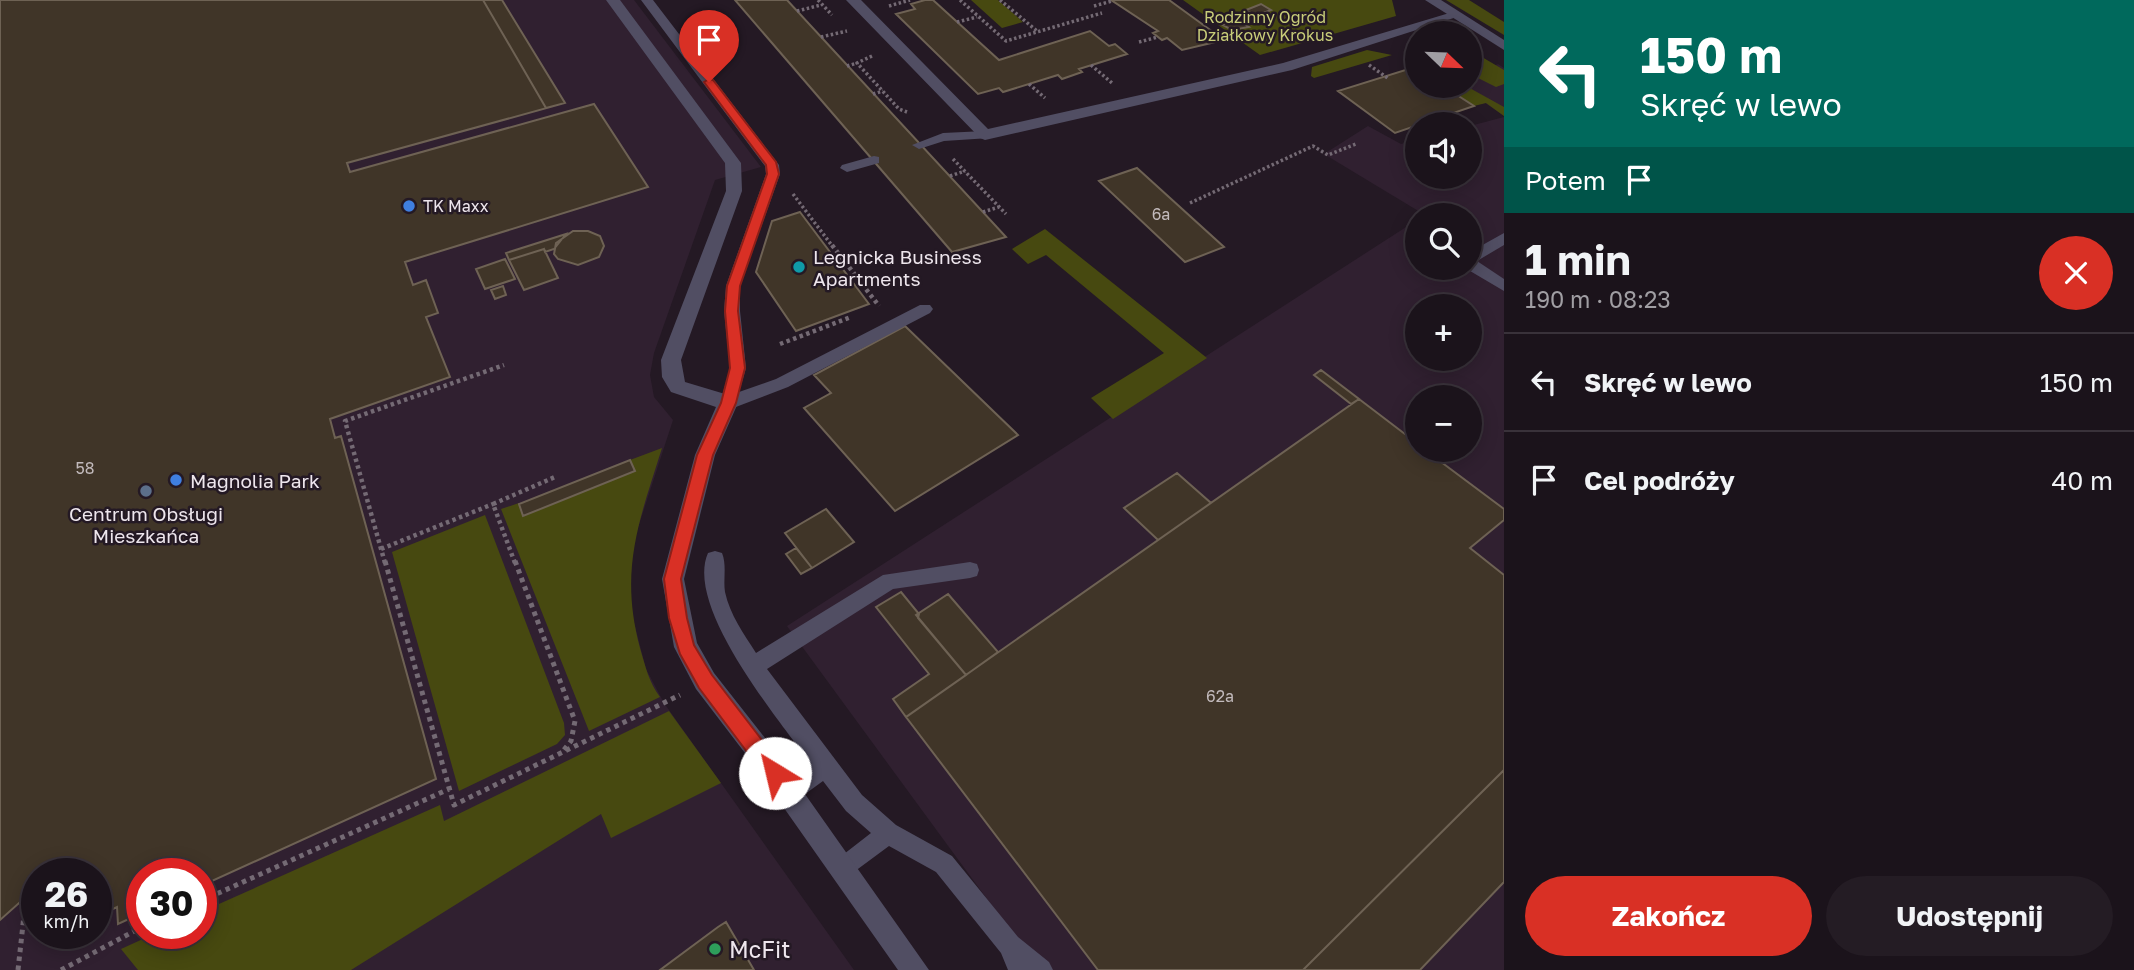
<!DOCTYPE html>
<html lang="pl">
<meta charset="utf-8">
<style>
body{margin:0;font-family:"Golos Text",sans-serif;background:#241c24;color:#f1f3f6;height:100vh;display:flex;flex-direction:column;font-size:26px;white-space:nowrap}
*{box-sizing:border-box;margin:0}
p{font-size:23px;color:#a09ea3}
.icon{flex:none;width:38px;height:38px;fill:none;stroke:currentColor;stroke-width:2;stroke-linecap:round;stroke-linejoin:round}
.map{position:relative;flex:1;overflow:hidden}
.sheet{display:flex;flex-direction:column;background:#1b131b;width:630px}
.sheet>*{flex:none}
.hud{background:#00695c;color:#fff;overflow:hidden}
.needle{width:46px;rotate:113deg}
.fabs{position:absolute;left:1405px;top:21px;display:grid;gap:14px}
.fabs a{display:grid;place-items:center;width:77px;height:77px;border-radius:50%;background:#1b131b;box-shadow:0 4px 18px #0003,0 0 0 2px #39323a;font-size:35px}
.speed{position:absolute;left:21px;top:858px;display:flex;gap:14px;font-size:35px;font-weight:700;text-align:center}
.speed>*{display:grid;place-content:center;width:91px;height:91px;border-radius:50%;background:#1b131b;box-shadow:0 4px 18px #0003,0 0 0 2px #39323a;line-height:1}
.speed small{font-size:18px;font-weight:400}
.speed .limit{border:10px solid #d22;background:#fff;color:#111}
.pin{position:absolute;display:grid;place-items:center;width:60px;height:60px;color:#fff;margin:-72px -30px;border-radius:50% 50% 50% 0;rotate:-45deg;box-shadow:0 0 7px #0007}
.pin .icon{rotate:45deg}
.me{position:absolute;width:77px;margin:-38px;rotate:324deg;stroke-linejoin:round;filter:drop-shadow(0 0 5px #0008)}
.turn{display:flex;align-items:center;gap:24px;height:147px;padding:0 21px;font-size:32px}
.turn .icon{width:91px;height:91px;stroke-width:2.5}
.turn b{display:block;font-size:49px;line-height:60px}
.then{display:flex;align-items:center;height:66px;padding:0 21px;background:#0003;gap:14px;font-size:26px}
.round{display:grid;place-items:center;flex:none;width:74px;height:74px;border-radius:37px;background:#241c24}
.overview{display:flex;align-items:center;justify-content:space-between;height:119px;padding:0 21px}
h1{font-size:42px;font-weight:700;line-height:52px}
.cta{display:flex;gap:14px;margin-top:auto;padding:14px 21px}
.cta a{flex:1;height:80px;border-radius:42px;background:#d93025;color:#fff;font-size:28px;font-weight:700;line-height:80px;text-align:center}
.cta a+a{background:#241c24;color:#f1f3f6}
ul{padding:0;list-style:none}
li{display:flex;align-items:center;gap:21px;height:98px;padding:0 21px;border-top:2px solid #39323a}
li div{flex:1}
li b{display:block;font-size:26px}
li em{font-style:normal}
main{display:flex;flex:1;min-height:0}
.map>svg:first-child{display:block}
.built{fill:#302030;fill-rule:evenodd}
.green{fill:#474910}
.building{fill:#403528;stroke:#6e6254;stroke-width:2}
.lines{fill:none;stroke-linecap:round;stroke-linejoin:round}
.path-far2{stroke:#746a74;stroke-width:3.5;stroke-dasharray:2.5 2.5;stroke-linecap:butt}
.path-far1{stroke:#746a74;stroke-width:4.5;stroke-dasharray:3.5 3.5;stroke-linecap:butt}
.path{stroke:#746a74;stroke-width:5;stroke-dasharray:4.5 4.5;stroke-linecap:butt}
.service{fill:#514e63;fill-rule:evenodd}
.minor{fill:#514e63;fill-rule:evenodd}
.tertiary{fill:#514e63;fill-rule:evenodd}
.route{fill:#d93025;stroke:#8d1f18;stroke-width:2}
.shop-dot{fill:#3f7fe0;stroke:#241924;stroke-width:2.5}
.culture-dot{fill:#0f9aa8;stroke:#241924;stroke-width:2.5}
.service-dot{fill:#5c6f8a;stroke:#241924;stroke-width:2.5}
.leisure-dot{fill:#2e9e5b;stroke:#241924;stroke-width:2.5}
.labels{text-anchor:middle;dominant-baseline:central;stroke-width:5;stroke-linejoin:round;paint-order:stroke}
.far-park-label{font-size:16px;fill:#c8cd79;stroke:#241924}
.far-poi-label{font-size:16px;fill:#eee6ed;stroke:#241924;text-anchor:start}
.number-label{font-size:16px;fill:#c2babc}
.poi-label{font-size:19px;fill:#eee6ed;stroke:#241924;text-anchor:start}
.near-poi-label{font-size:23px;fill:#eee6ed;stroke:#241924;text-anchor:start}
</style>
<main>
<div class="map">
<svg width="1504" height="970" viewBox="0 0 1504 970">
<rect width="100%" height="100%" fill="#241924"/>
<path class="built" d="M0,0H634L761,167L715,180L654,353L650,375L654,397L673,420L632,546L630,607L646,669L664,703L854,970H0ZM37,873H96V933H37ZM142,873H201V933H142Z
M1498,64L1504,68V116L1461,86H1470V77Z
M1504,117V970H1039L787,626L1417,220L1418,268H1470V215H1425L1324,154L1368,126L1401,144L1417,140L1418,177H1470V126ZM1418,306H1470V359H1418ZM1418,397H1470V450H1418Z"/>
<path class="green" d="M971,0H998L1023,22L1002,28Z
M1183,0H1392L1396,16L1260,55Z
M1446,0H1469L1504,22V35Z
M1367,50L1392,55L1314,78L1311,76L1312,67Z
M1470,50L1504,70V84L1496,87L1478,78L1470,83Z
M1459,86H1466L1504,107V116L1486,103L1474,106L1452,91L1461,88Z
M1045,229L1207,358L1113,419L1091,398L1164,353L1046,255L1028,264L1012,249Z
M662,448C639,522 619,569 640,648C645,665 649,683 660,697L589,731L501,509L519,503L524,516L635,471L630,460Z
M485,515L564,723L565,735L557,744L459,791L392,552Z
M669,711L721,783L611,838L601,814L351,970H138L121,949L156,933H201V912L440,805L444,821Z"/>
<path class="building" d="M0,0H502L565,103L347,163L350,172L594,104L648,187L405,262L413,285L426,280L438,313L426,317L450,377L330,419L335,438L341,436L436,779L201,886V873H142V913L118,924L117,907L96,917V873H58L56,870L52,873H37V887L0,920Z
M483,0H502L565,103L546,108Z
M735,0H787L1006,237L952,252Z
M925,0H933L999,60L1090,31L1109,46L1115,44L1127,54L1079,69L1082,72L1062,79L1058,75L1003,92L999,88L978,94L896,14L915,9L911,4Z
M1111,0H1169L1224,40L1182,50L1167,38L1162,40L1153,33L1158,31Z
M1261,4L1271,10L1256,16L1246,10Z
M1298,14L1309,20L1298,24L1287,18Z
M1237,19L1249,27L1232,30L1223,25Z
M1415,67L1418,86H1443L1474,106L1395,133L1338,91Z
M1137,168L1224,247L1185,262L1099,181Z
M800,212L869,304L796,331L756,272L772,221Z
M573,231H588L600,236L604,246L599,257L578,265L558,259L554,254L556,243Z
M566,234L554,249L545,252L544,249L509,260L506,253Z
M544,249L558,278L524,290L509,260Z
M505,259L515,279L485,289L476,269Z
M503,286L506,295L495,299L491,290Z
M905,326L1018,435L895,511L804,408L831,393L814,375Z
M1321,370L1359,399L1351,404L1314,375Z
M1359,399L1418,444V450H1425L1504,509V520L1470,548L1504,575V770L1303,970H1098L906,717Z
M630,460L635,471L523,516L519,504Z
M1177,473L1211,503L1158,540L1124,508Z
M826,509L854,542L812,568L785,533Z
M796,548L812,568L801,574L786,554Z
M901,592L919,614L918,618L966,675L906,717L893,699L929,674L876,607Z
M948,594L998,652L966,675L916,615Z
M1504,770V882L1420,970H1303Z
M726,922L754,970H660L718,927Z"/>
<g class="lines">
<path class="path-far2" d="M818,0L832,15
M960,0L1006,41L1102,13
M1000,0L1037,31
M889,6L910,0
M1094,6L1112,1
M797,11L821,5
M957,22L977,17
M821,37L847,31
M1139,42L1158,37
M872,56L857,63L899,109L907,112
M1091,65L1112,83
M1369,65L1389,79
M847,66L857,63
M1029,84L1045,98
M873,94L883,91
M953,159L1006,214
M950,176L965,171
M793,194L833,247
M1190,203L1313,146L1328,155L1356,144
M983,212L999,207"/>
<path class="path-far1" d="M832,245L879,306
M780,344L851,317
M381,549L493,504
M385,563L345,421L504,365
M515,563L493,504L555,477"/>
<path class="path" d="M385,561L454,805L680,695
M515,561L575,721L571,741L563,751
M201,901L449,789
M18,970L26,897
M61,970L142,927"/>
<path class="service" d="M641,0H653L779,165L780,174L740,286V311L746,368L739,392L776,379L920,305H930L933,309L930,313L788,387L728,410L722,408L720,403L730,368L724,311L726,286L766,174L765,166Z
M985,131L990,132V138L944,141L919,149L912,145L943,133Z
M874,156L879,157V163L847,172L840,168L842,165Z
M1504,233V245L1477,261L1504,279V291L1465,268H1470V252Z
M715,551L722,553C727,565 723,580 725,592C730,615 744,634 756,653L883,575L970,562L977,564L979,570L977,576L970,578L893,589L767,669L862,795L896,825L952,856L1018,937L1049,962L1053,970H1008L1001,953L936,872L889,846L843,880L835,877L832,869L835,861L871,833L846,811L823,781L790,805L782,802L779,794L782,786L811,764C780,721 684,607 708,553Z"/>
<path class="minor" d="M606,0H620L741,163L742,191L681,360L685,382L735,397L738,403L715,455L684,579L697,643L714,673L769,743L929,970H898L751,761L696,689L674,647L662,579L695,455L716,407L671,392L662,377L661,360L726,191L725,163Z
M846,0H861L988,129L1283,63L1456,11L1463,15L1292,70L985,140L980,138Z"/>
<path class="tertiary" d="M1425,0H1441L1504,40V50Z"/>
</g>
<path class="route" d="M709,79L713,80L776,162L779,174L740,286L738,311L745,368L736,403L713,455L681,579L687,618L694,645L712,675L782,766L785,773L782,780L775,783L768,780L699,688L680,654L669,618L664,579L697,455L721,403L730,368L725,311L727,286L767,174L766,165L704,82Z"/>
<g class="shop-dot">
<circle cx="409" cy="206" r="7"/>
<circle cx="176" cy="480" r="7"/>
</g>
<circle class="culture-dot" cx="799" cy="267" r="7"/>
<circle class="service-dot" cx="146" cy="491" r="7"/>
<circle class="leisure-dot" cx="715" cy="949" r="7"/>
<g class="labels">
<g class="far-park-label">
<text x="1265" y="17">Rodzinny Ogród<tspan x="1265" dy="18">Działkowy Krokus</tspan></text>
</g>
<g class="far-poi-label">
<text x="423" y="206">TK Maxx</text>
</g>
<g class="number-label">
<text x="1161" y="214">6a</text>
<text x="85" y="468">58</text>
<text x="1220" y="696">62a</text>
</g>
<g class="poi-label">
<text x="813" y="256">Legnicka Business<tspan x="813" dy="22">Apartments</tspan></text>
<text x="190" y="480">Magnolia Park</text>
<text x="146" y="513" text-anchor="middle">Centrum Obsługi<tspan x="146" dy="22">Mieszkańca</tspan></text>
</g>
<g class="near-poi-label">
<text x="729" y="949">McFit</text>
</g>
</g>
</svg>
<div class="fabs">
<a><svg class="needle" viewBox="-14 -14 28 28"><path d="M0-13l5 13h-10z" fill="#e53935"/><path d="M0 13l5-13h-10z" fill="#a09ea3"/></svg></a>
<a><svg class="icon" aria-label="sound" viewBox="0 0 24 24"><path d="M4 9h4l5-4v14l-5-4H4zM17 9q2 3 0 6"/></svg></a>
<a><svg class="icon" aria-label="search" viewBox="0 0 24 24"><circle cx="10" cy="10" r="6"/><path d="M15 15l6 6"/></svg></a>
<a>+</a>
<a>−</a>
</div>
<div class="speed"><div>26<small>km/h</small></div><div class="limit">30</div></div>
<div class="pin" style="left:709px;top:82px;background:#d93025"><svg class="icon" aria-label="arrive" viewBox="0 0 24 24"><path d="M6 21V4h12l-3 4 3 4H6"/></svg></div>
<svg class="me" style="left:775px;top:773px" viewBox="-20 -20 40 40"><circle r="19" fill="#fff"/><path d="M0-13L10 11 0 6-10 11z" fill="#d93025"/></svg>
</div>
<section class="sheet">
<div class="hud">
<div class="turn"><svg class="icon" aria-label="left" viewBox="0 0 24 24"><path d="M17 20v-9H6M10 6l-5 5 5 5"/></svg><div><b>150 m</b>Skręć w lewo</div></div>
<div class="then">Potem<svg class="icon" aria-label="arrive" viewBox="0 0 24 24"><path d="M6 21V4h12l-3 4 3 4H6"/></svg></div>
</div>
<div class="overview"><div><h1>1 min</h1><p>190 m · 08:23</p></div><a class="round" style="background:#d93025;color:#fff"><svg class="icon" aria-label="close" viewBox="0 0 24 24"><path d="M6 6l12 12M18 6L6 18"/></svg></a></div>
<ul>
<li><svg class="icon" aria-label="left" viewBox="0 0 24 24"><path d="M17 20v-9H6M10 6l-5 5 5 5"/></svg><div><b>Skręć w lewo</b></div><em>150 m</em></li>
<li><svg class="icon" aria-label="arrive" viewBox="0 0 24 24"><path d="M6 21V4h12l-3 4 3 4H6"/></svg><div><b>Cel podróży</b></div><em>40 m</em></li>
</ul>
<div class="cta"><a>Zakończ</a><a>Udostępnij</a></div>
</section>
</main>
